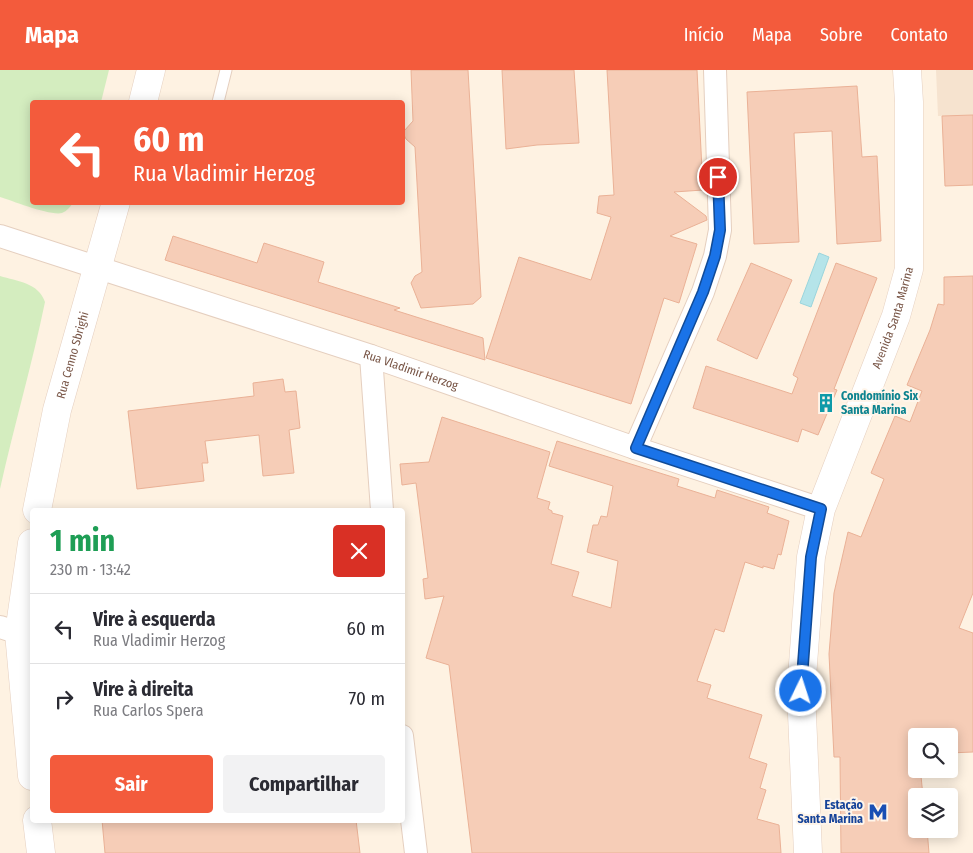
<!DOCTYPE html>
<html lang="pt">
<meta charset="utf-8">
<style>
body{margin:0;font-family:"Fira Sans Condensed",sans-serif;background:#f2f2f3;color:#2b2b33;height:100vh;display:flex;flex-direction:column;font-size:19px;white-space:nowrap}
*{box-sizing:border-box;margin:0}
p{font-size:16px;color:#7c7c81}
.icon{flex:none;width:28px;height:28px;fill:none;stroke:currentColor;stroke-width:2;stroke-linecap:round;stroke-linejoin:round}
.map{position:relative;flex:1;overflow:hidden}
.sheet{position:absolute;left:30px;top:438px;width:375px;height:315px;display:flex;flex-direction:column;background:#fff;border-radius:5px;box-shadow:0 2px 12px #0003}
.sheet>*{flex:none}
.hud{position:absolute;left:30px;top:30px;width:375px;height:105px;border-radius:5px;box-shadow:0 2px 12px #0003;background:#f35b3c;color:#fff;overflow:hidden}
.tools{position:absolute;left:908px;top:658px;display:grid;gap:10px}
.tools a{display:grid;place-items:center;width:50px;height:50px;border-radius:5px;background:#fff;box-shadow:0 2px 12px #0003;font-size:25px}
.pin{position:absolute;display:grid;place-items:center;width:42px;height:42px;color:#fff;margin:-21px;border:2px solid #fff;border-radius:50%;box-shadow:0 1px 5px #0007}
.me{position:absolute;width:55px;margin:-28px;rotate:4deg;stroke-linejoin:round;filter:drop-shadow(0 0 4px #0008)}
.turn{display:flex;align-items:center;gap:18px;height:105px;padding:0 20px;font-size:22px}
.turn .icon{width:65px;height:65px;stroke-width:2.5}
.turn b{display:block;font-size:35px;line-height:42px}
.round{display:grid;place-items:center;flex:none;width:52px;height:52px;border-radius:5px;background:#f2f2f3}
.head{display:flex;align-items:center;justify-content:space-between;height:85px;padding:0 20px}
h1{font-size:30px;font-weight:700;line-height:38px;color:#1e9e55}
.button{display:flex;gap:10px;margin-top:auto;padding:10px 20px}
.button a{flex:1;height:58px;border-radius:5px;background:#f35b3c;color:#fff;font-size:20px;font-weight:700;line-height:58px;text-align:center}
.button a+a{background:#f2f2f3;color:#2b2b33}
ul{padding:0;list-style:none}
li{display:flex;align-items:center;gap:15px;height:70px;padding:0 20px;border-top:1px solid #e1e1e2}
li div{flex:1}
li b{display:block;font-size:19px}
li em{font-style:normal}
header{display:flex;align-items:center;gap:30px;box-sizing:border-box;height:70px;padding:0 25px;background:#f35b3c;color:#fff}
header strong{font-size:24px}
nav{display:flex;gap:28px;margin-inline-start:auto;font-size:18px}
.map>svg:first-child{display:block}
.residential{fill:#f6e3cf}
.green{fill:#d4edbf}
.water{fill:#b5e4e9;stroke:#9ad5dc}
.building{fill:#f6cdb7;stroke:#eab196}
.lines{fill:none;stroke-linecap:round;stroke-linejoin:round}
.service-casing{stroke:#e5cfbf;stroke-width:13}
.minor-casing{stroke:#e5cfbf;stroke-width:24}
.tertiary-casing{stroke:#e5cfbf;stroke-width:29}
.service{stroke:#fff;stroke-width:11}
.minor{stroke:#fff;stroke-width:22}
.tertiary{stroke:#fff;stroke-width:28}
.route-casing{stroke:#114b97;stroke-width:12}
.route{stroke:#1a73e8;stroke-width:9}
.labels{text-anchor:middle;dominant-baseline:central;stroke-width:4;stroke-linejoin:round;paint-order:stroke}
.street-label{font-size:12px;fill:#785546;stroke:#fff5ea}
.culture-label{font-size:12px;font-weight:bold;fill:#0d838f;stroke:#fff5ea;text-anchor:start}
.transit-label{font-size:12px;font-weight:bold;fill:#164399;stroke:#fff5ea;text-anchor:end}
</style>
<header>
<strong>Mapa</strong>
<nav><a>Início</a><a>Mapa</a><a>Sobre</a><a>Contato</a></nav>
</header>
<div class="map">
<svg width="973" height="783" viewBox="0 0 973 783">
<rect width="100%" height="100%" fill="#fef2e2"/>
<path class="residential" d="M936,0H973V45L938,46Z"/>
<path class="green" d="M0,0H109L101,32H32V132L73,133C70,137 67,141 62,143C50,146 13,131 0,127Z
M0,206C17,211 39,213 45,232C32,295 14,356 0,419Z"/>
<path class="water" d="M819,183L829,187L811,237L800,233Z"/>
<path class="building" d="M411,0H468L481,227L473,234L421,238L411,213L415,206L422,202L415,77L406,69L404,65V61L413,51Z
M502,0H574L579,73L537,75L506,79Z
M607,0H697L703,120L674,122L706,146L707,150L670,166L697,174L679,233L664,228L631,334L486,288L519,187L591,210L611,147L597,143L599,126L614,125Z
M857,16L862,87L877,86L881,171L837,174L832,61L794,63L799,172L754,174L747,22Z
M973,45V115L945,116L942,46Z
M173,166L257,193L264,173L324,192L318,212L400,238L394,240L483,268L485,290L165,190Z
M751,193L792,210L757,289L717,270Z
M836,193L877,208L834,319L837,320L818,365L802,359L798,372L693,338L706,296L792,324L798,308L793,305Z
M973,206V523L959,558L973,563V682L949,683V666H916V706H921L923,726H916V759H927L929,783H841L840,687H834L829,584L834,523L848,462L861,467L884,409L871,403L895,346L910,352L922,321L907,315L930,260L938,234L944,235V207Z
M283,309L285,322L296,321L300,358L289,360L294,403L263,406L259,365L205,371L208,393H202L204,411L137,419L128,341L254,326L253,313Z
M442,347L550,382L537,428L550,432L548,439L552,441V443L563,446L551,494L579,502L572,526L611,538L618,491L587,482L593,455H598L601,446L607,447L613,416L549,396L557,371L679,409L677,416L715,428L717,420L769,437L767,443L789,451L781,485L778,484L774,499L763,496V498L745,492L724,562L715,559L697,611L711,615L707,628L762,645L749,688L767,694L760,718L766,720L757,749L779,755L781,783H472L449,595L426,588L444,526L425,529L423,509L428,508L416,413L402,415L400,394L429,392Z
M102,750H356L360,783H105Z"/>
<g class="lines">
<g class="service-casing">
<path id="service" d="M218,32L226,0"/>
</g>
<g class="minor-casing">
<g id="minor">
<path id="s1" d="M0,166L371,286L635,378L821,439"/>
<path d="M371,286L382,440"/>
<path d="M635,378L703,222L715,186L720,160L715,0"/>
<path d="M0,557L19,563"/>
<path d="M402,666L416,783"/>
</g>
</g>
<g class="tertiary-casing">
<g id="tertiary">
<path d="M143,32L151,0"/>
<path id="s2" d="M37,440L57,340L116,132"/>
<path d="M32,473L19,563L32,706"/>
<path d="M37,750L41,783"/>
<path id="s3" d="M808,783L801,621L811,487L821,439L896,246L909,199V32L907,0"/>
</g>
</g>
<use href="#service" class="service"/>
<use href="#minor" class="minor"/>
<use href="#tertiary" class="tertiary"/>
</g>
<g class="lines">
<g class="route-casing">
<path id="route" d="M718,107L720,160L715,186L703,222L636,378L821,439L811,487L801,621"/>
</g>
<use href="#route" class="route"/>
</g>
<defs>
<g id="building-bare" transform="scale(1.5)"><path d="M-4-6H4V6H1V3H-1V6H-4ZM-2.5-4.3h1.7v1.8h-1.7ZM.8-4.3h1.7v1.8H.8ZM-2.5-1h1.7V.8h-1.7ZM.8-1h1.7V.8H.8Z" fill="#0f9aa8" stroke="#fff5ea" stroke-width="2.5" paint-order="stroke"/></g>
<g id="metro-bare" transform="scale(1.5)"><path d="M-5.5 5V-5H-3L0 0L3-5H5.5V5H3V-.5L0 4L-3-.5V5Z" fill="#1a4fb4" stroke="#fff5ea" stroke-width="2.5" paint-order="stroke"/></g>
</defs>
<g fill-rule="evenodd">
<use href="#building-bare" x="826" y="333"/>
<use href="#metro-bare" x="878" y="742"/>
</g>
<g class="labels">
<g class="street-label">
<text stroke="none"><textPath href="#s3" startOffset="550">Avenida Santa Marina</textPath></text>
<text stroke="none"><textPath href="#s2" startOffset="159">Rua Cenno Sbrighi</textPath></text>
<text stroke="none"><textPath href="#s1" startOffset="432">Rua Vladimir Herzog</textPath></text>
</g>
<g class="culture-label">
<text x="841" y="326">Condomínio Six<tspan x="841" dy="14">Santa Marina</tspan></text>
</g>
<g class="transit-label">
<text x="863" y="735">Estação<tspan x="863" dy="14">Santa Marina</tspan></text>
</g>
</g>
</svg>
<div class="tools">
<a><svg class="icon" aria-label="search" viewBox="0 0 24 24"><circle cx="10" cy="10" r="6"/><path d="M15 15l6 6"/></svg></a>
<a><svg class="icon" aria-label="layers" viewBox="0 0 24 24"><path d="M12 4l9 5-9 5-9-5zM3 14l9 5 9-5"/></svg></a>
</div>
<div class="pin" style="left:718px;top:107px;background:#d93025"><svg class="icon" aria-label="arrive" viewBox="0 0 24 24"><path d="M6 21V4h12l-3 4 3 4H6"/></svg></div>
<svg class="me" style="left:801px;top:621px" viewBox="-20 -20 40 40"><circle r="17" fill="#1a73e8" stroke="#fff" stroke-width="3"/><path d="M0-11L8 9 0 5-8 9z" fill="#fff"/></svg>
<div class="hud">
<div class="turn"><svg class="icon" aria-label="left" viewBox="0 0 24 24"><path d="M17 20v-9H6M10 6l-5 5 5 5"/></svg><div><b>60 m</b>Rua Vladimir Herzog</div></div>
</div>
<section class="sheet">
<div class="head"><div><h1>1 min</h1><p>230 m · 13:42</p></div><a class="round" style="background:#d93025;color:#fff"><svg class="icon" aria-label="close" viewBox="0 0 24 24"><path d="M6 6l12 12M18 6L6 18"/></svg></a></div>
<ul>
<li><svg class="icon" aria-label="left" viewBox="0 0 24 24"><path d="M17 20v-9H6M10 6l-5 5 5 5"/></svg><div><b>Vire à esquerda</b><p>Rua Vladimir Herzog</p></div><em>60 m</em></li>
<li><svg class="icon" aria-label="right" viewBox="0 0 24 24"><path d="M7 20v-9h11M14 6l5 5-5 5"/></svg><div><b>Vire à direita</b><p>Rua Carlos Spera</p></div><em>70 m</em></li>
</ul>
<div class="button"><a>Sair</a><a>Compartilhar</a></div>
</section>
</div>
